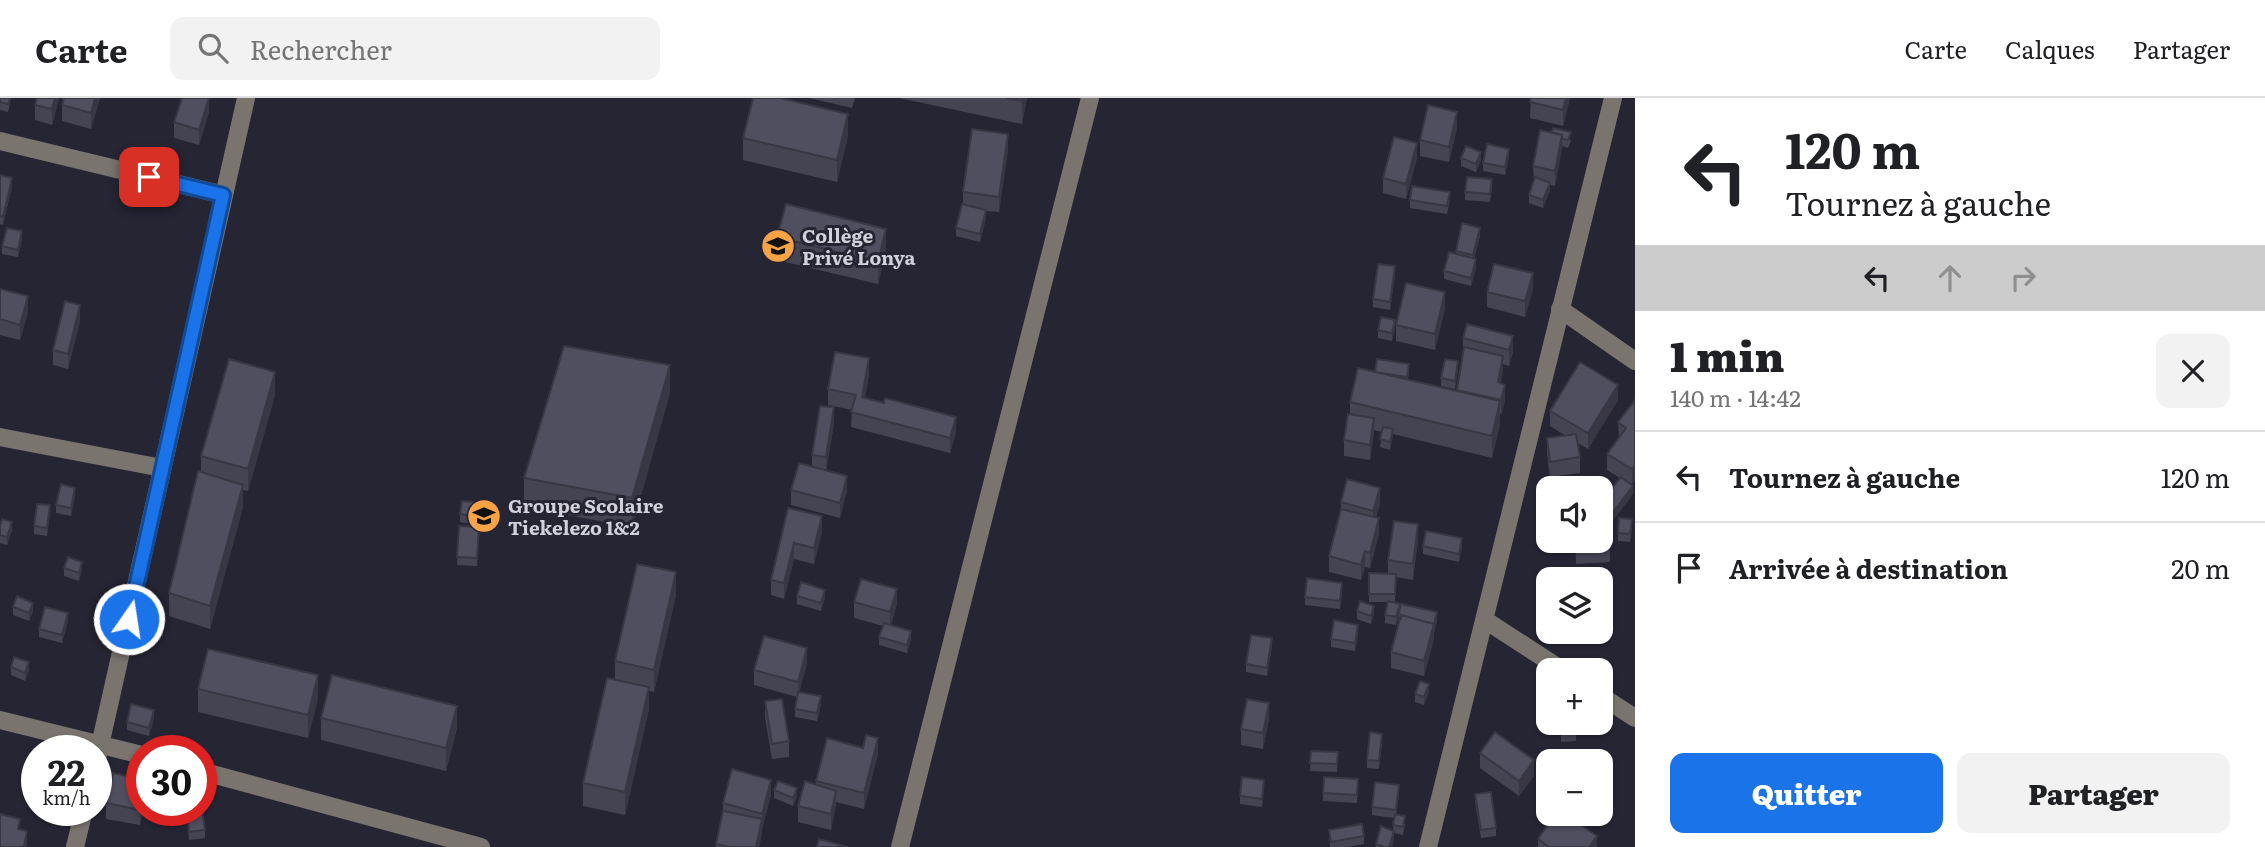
<!DOCTYPE html>
<html lang="fr">
<meta charset="utf-8">
<style>
body{margin:0;font-family:Literata,serif;background:#f2f2f2;color:#202124;height:100vh;display:flex;flex-direction:column;font-size:26px;white-space:nowrap}
*{box-sizing:border-box;margin:0}
p{font-size:23px;color:#757577}
.icon{flex:none;width:38px;height:38px;fill:none;stroke:currentColor;stroke-width:2;stroke-linecap:round;stroke-linejoin:round}
.map{position:relative;flex:1;overflow:hidden}
.panel{display:flex;flex-direction:column;background:#fff;width:630px}
.panel>*{flex:none}
.top-card{background:#fff;color:#202124;overflow:hidden}
.fabs{position:absolute;left:1536px;top:378px;display:grid;gap:14px}
.fabs a{display:grid;place-items:center;width:77px;height:77px;border-radius:14px;background:#fff;box-shadow:0 2px 5px #0004;font-size:35px}
.speed{position:absolute;left:21px;top:637px;display:flex;gap:14px;font-size:35px;font-weight:700;text-align:center}
.speed>*{display:grid;place-content:center;width:91px;height:91px;border-radius:50%;background:#fff;box-shadow:0 2px 5px #0004;line-height:1}
.speed small{font-size:18px;font-weight:400}
.speed .limit{border:10px solid #d22;background:#fff;color:#111}
.pin{position:absolute;display:grid;place-items:center;width:60px;height:60px;color:#fff;margin:-30px;border-radius:14px;box-shadow:0 4px 10px #0006}
.me{position:absolute;width:77px;margin:-38px;rotate:13deg;stroke-linejoin:round;filter:drop-shadow(0 0 5px #0008)}
.turn{display:flex;align-items:center;gap:24px;height:147px;padding:0 35px;font-size:32px}
.turn .icon{width:91px;height:91px;stroke-width:2.5}
.turn b{display:block;font-size:49px;line-height:60px}
.lanes{display:flex;align-items:center;height:66px;padding:0 35px;background:#0003;justify-content:center;gap:35px;direction:ltr}
.lanes .off{opacity:.35}
.round{display:grid;place-items:center;flex:none;width:74px;height:74px;border-radius:14px;background:#f2f2f2}
.head{display:flex;align-items:center;justify-content:space-between;height:119px;padding:0 35px}
h1{font-size:42px;font-weight:800;line-height:52px}
.primary-button{display:flex;gap:14px;margin-top:auto;padding:14px 35px}
.primary-button a{flex:1;height:80px;border-radius:14px;background:#1a73e8;color:#fff;font-size:28px;font-weight:800;line-height:80px;text-align:center}
.primary-button a+a{background:#f2f2f2;color:#202124}
ul{padding:0;list-style:none}
li{display:flex;align-items:center;gap:21px;height:91px;padding:0 35px;border-top:2px solid #e0e0e0}
li div{flex:1}
li b{display:block;font-size:26px}
li em{font-style:normal}
header{display:flex;align-items:center;gap:42px;box-sizing:border-box;height:98px;padding:0 35px;background:#fff;border-bottom:2px solid #e0e0e0}
header strong{font-size:33px}
nav{display:flex;gap:38px;margin-inline-start:auto;font-size:24px}
.search{width:490px;height:63px;background:#f2f2f2;display:flex;align-items:center;gap:18px;box-sizing:border-box;padding:0 24px;border-radius:14px;color:#757577;font-size:26px}
main{display:flex;flex:1;min-height:0}
.map>svg:first-child{display:block}
.lines{fill:none;stroke-linecap:round;stroke-linejoin:round}
.minor{stroke:#7a746e;stroke-width:18}
.wall{fill:#454453}
.shaded-wall{fill:#383743}
.building{fill:#504f60;stroke:#383743;stroke-width:2}
.route-casing{stroke:#114b97;stroke-width:18}
.route{stroke:#1a73e8;stroke-width:12}
.labels{text-anchor:middle;dominant-baseline:central;stroke-width:6;stroke-linejoin:round;paint-order:stroke}
.poi-label{font-size:19px;font-weight:bold;fill:#d2d1db;stroke:#262534;text-anchor:start}
</style>
<header>
<strong>Carte</strong>
<div class="search"><svg class="icon" aria-label="search" viewBox="0 0 24 24"><circle cx="10" cy="10" r="6"/><path d="M15 15l6 6"/></svg>Rechercher</div>
<nav><a>Carte</a><a>Calques</a><a>Partager</a></nav>
</header>
<main>
<div class="map">
<svg width="1635" height="749" viewBox="0 0 1635 749">
<rect width="100%" height="100%" fill="#262534"/>
<g class="lines">
<path class="minor" d="M0,43L224,97
M1560,211L1635,263
M0,339L162,370
M1485,522L1562,572
M1601,598L1635,620
M0,622L142,657
M96,665L246,0
M201,673L481,749
M75,749L84,712
M900,749L1090,0
M1428,749L1613,0"/>
</g>
<path class="wall" d="M0,0H11L8,14L0,12Z
M37,0H59L52,27L35,22V7Z
M100,0L91,31L62,23V7Z
M209,0V14L199,47L174,40V24Z
M809,0H855L852,10Z
M899,0H1027L1022,26Z
M1531,0H1570L1563,28L1530,20Z
M1457,30L1449,64L1420,58V42Z
M1540,32L1571,42L1568,50L1562,48L1555,88L1550,87V93L1543,110L1529,105V97L1534,84L1533,68Z
M848,38L837,84L743,62V40Z
M1008,51L999,114L986,113V120L980,144L956,138V130L963,107V94Z
M1509,59L1505,77L1483,73V65Z
M1417,60L1406,101L1383,95V80Z
M1461,60L1481,62L1476,74L1461,68Z
M0,77L12,88L3,127L0,126Z
M1492,89L1490,104L1465,102V94Z
M1410,102H1450L1447,116L1410,110Z
M1480,138L1474,161L1476,169L1471,188L1444,181V173L1456,156V153Z
M777,139L886,154L878,186L777,162Z
M22,141L18,159L2,156V148Z
M1395,176L1390,212L1373,209V201Z
M0,191L28,214L20,242L0,237Z
M1533,191L1525,219L1487,209V194Z
M1445,210L1435,252L1396,243V227Z
M80,223L68,271L53,267V252Z
M1467,226L1513,254L1509,268L1503,266L1501,285L1505,303L1500,317V326L1492,360L1393,336L1390,352L1380,349L1382,334L1374,332L1370,362L1344,358V342L1350,317V304L1375,274H1409L1408,281L1457,293L1463,252V240Z
M1395,230L1392,243L1378,240V232Z
M1458,271L1455,291L1441,288V280Z
M869,276L865,300L956,334L950,355L851,329L852,312L828,307V291Z
M670,295L632,429L524,409V380Z
M275,297L248,393L243,392V409L210,531L169,518V495L201,374V358Z
M1618,302L1588,351L1578,345L1580,359V375L1550,379L1547,356V340L1566,338L1550,328V313Z
M1635,302V382L1632,387L1633,396L1610,426L1609,425L1610,464L1576,466L1575,443H1601V404L1620,380L1607,372V356L1619,340L1618,324Z
M834,325L826,372L847,393L840,420L791,407V392L812,368V357Z
M75,398L71,418L56,415V407Z
M1341,404L1380,406L1376,419L1379,436L1370,470L1365,469L1361,482L1329,474V458L1341,414Z
M788,410L822,434L814,466L794,461L784,501L771,497V482Z
M473,412L472,426L460,424V416Z
M50,415L47,438L34,436V428Z
M0,428L12,432L7,447L0,445Z
M459,428L479,429L477,468L457,467Z
M1632,429L1630,444L1618,443V435Z
M1418,442L1413,482L1396,479L1395,504L1400,513L1437,522L1434,535V541L1424,578L1391,570V554L1399,527V517L1396,527L1385,525V517L1387,504H1369V475L1388,476V462Z
M1423,448H1462L1459,464L1423,456Z
M64,470L82,472L79,483L64,478Z
M1342,493L1340,511L1305,507V499Z
M676,497L654,594L649,593V611L625,717L583,708V685L615,582V563Z
M797,498L825,499L821,513L797,506Z
M854,504L897,506L891,527L911,541L907,555L879,547V539L883,528L854,520Z
M13,509L33,513L29,523L13,517Z
M1357,513L1374,515L1371,526L1357,521Z
M68,523L62,545L39,539V531Z
M1358,535L1355,553L1331,549V541Z
M1272,548L1267,578L1246,574V566Z
M807,566L799,594L821,606L817,623L795,619V611L797,599L754,587V572Z
M11,569L29,572L25,583L11,577Z
M198,591L318,600L308,640L198,614Z
M1429,594L1424,607L1415,604V596Z
M765,603L789,643V659L772,661L765,619Z
M154,620L149,638L127,632V624Z
M321,620L457,630L446,673L321,642Z
M1269,621L1263,651L1241,647V631Z
M1561,625H1576V643L1561,644Z
M1382,644L1379,671L1367,670V662Z
M1311,653L1338,654L1337,674L1310,673Z
M1480,655L1534,678L1519,698L1480,670Z
M878,656L864,711L836,704L831,732L798,724V708L816,687V683Z
M1549,675V715L1537,707V692Z
M142,681L140,727L106,721V705Z
M1358,681L1357,705L1323,703V695Z
M1264,690L1262,709L1240,706V698Z
M774,692L797,698L793,708L774,700Z
M1399,694L1396,717L1405,726L1403,737L1394,735V741L1392,749H1376V746L1393,732L1394,720L1372,717V709Z
M1475,696L1496,730V738L1481,740L1475,704Z
M771,697L762,731L759,749H716L723,713V705Z
M186,712H201L205,732V740L189,742Z
M1550,716H1565L1597,749H1538V741L1554,718Z
M1329,732L1364,738V746L1347,749H1330Z"/>
<path class="shaded-wall" d="M55,0H59L52,27V11Z
M95,0H100L91,31V15Z
M209,0V14L199,47V32Z
M1022,0H1027L1022,26Z
M1566,0H1570L1563,28V12Z
M1457,14V30L1449,64V49Z
M848,16V38L837,84V62Z
M1008,36V51L999,114V99Z
M1562,37V52L1555,88V73Z
M1417,45V60L1406,101V86Z
M1509,51V59L1505,77V69Z
M1481,54V62L1476,74V66Z
M12,80V88L3,127V119Z
M1550,85V93L1543,110V102Z
M986,112V120L980,144V136Z
M1480,130V138L1473,165V157Z
M886,131V154L878,186V164Z
M22,133V141L18,159V152Z
M1476,161V169L1471,188V180Z
M1395,168V176L1390,212V204Z
M1533,175V191L1525,219V203Z
M1445,194V210L1435,252V236Z
M28,198V214L20,242V227Z
M80,207V223L68,271V256Z
M1395,222V230L1392,243V235Z
M1513,238V254L1509,268V252Z
M1503,258V274L1498,300V284Z
M869,260V276L862,315V299Z
M1458,263V271L1455,291V283Z
M670,267V295L632,429V400Z
M275,274V297L248,393V371Z
M1505,287V303L1501,318V302Z
M1618,287V302L1588,351V335Z
M1500,303V326L1492,360V338Z
M834,309V325L826,375V359Z
M956,319V334L950,355V340Z
M1374,320V336L1370,362V347Z
M1393,331V339L1390,352V344Z
M1635,367V382L1632,387V371Z
M847,378V393L840,420V405Z
M243,387V409L210,531V508Z
M1633,388V396L1610,426V418Z
M75,390V398L71,418V410Z
M1380,390V406L1373,428V413Z
M822,418V434L814,466V450Z
M1379,420V436L1370,470V455Z
M12,424V432L7,447V439Z
M1418,426V442L1413,482V466Z
M1462,440V448L1459,464V456Z
M794,445V461L784,501V485Z
M1365,453V469L1361,482V467Z
M82,464V472L79,483V475Z
M676,474V497L654,594V572Z
M897,491V506L890,530V514Z
M825,492V499L821,513V505Z
M33,505V513L29,523V515Z
M1400,506V514L1396,527V519Z
M1374,508V515L1371,526V518Z
M1437,514V522L1434,535V527Z
M68,515V523L62,545V537Z
M1434,526V541L1424,578V563Z
M1358,527V535L1355,553V545Z
M911,533V541L907,555V547Z
M1272,540V548L1267,578V570Z
M807,550V566L798,599V584Z
M29,564V572L25,583V575Z
M318,577V600L308,640V617Z
M1429,586V594L1424,607V599Z
M649,589V611L625,717V694Z
M821,598V606L817,623V615Z
M1269,605V621L1263,651V635Z
M457,608V630L446,673V650Z
M154,612V620L149,638V630Z
M878,640V656L864,711V695Z
M1534,662V678L1519,698V683Z
M771,682V697L762,731V716Z
M1399,687V694L1396,720V712Z
M797,690V698L793,708V700Z
M836,693V708L831,732V716Z
M142,705V712H144L140,727V712Z
M762,721V737L759,749H756Z
M27,733V748L24,749Z
M1394,733V741L1392,749H1389Z
M1597,738V749H1589Z"/>
<path class="building" d="M0,0H10L8,6L0,4Z
M37,0H55L52,11L35,7Z
M64,0H95L91,15L62,7Z
M182,0H209L199,32L174,24Z
M753,0H780L848,16L837,62L743,40Z
M1006,0H1022V3Z
M1531,0H1566L1563,12L1530,4Z
M1428,7L1457,14L1449,49L1420,42Z
M1553,30L1571,34L1568,42L1562,41V37L1552,34Z
M972,31L1008,36L999,99L963,94Z
M1540,32L1562,37L1555,73L1533,68Z
M1394,39L1417,45L1406,86L1383,80Z
M1487,46L1509,51L1505,69L1483,65Z
M1466,48L1481,54L1476,66L1461,60Z
M0,77L12,80L3,119L0,118Z
M1467,79L1492,81L1490,96L1465,94Z
M1535,79L1550,85L1543,102L1529,97Z
M1412,88L1450,94L1447,108L1410,102Z
M786,106L886,131L878,164L777,139Z
M962,106L986,112L980,136L956,130Z
M1462,125L1480,130L1473,157L1456,153Z
M7,130L22,133L18,152L2,148Z
M1449,154L1476,161L1471,180L1444,173Z
M1378,166L1395,168L1390,204L1373,201Z
M1494,166L1533,175L1525,203L1487,194Z
M1406,185L1445,194L1435,236L1396,227Z
M0,191L28,198L20,227L0,221Z
M65,203L80,207L68,256L53,252Z
M1381,219L1395,222L1392,235L1378,232Z
M1467,226L1513,238L1509,252L1463,240Z
M564,248L670,267L632,400L524,380Z
M1464,249L1503,258L1498,284L1505,287L1501,302L1457,292Z
M835,254L869,260L862,299L884,305L885,300L956,319L950,340L851,314L856,297L828,291Z
M229,261L275,274L248,371L201,358Z
M1377,261L1409,266L1407,279L1375,274Z
M1445,261L1458,263L1455,283L1441,280Z
M1580,264L1618,287L1588,335L1550,313Z
M1358,270L1500,303L1492,338L1350,304Z
M1635,302V367L1632,371L1607,356L1626,330L1618,324Z
M820,308L834,309L826,359L812,357Z
M1348,316L1374,320L1370,347L1344,342Z
M1383,329L1393,331L1390,344L1380,341Z
M1576,336L1580,359L1550,364L1547,340Z
M799,365L847,378L840,405L791,392Z
M198,373L243,387L210,508L169,495Z
M1621,379L1633,388L1610,418L1608,417V412L1601,411V404Z
M1347,381L1380,390L1373,413L1341,404Z
M61,386L75,390L71,410L56,407Z
M462,403L473,404L472,418L460,416Z
M37,406L50,407L47,430L34,428Z
M788,410L822,418L814,450L794,445L784,485L771,482Z
M1341,411L1379,420L1370,455L1365,453L1361,467L1329,458Z
M1601,412H1608L1610,448L1576,451V443H1601Z
M1619,420L1632,421L1630,436L1618,435Z
M2,421L12,424L7,439L0,437V428Z
M1394,423L1418,426L1413,466L1388,462Z
M459,428L479,429L477,460L457,459Z
M1426,433L1462,440L1459,456L1423,448Z
M68,459L82,464L79,475L64,470Z
M637,466L676,474L654,572L615,563Z
M1369,475L1396,476L1395,496H1369Z
M1307,480L1342,485L1340,503L1305,499Z
M861,481L897,491L890,514L854,504Z
M801,484L825,492L821,505L797,498Z
M17,498L33,505L29,515L13,509Z
M1360,503L1374,508L1371,518L1357,513Z
M1388,503L1400,506L1396,519L1385,517Z
M1401,506L1437,514L1434,527V526L1401,517V520L1398,519Z
M45,509L68,515L62,537L39,531Z
M1401,517L1434,526L1424,563L1391,554Z
M1334,522L1358,527L1355,545L1331,541Z
M884,525L911,533L907,547L879,539Z
M1251,537L1272,540L1267,570L1246,566Z
M764,538L807,550L798,584L754,572Z
M208,551L318,577L308,617L198,591Z
M14,559L29,564L25,575L11,569Z
M332,577L457,608L446,650L321,620Z
M607,580L649,589L625,694L583,685Z
M1420,583L1429,586L1424,599L1415,596Z
M798,594L821,598L817,615L795,611Z
M782,601L789,643L772,646L765,603Z
M1247,601L1269,605L1263,635L1241,631Z
M131,606L154,612L149,630L127,624Z
M1561,625H1576V635L1561,636Z
M1370,634L1382,636L1379,663L1367,662Z
M1495,634L1534,662L1519,683L1480,655Z
M866,637L878,640L864,695L816,683L827,640L863,650Z
M1311,653L1338,654L1337,666L1310,665Z
M732,671L771,682L762,716L723,705Z
M113,675L142,681V705L140,712L106,705Z
M1549,675V699L1537,692Z
M1242,679L1264,682L1262,701L1240,698Z
M1324,679L1358,681L1357,697L1323,695Z
M778,683L797,690L793,700L774,692Z
M805,683L836,693L831,716L798,708Z
M1375,684L1399,687L1396,712L1372,709Z
M1491,694L1496,730L1481,732L1475,696Z
M201,702L205,732L189,734L187,712H201Z
M723,713L762,721L756,749H730L716,746Z
M0,716L20,721L18,731L27,733L24,749H0Z
M1395,716L1405,718L1403,729L1393,727Z
M1555,716H1565L1597,738L1589,749H1549L1538,741Z
M1362,726L1364,738L1331,744L1329,732Z
M1381,728L1394,733L1389,749H1384L1376,746Z
M819,741L848,749H817Z"/>
<g class="lines">
<g class="route-casing">
<path id="route" d="M129,521L223,97L149,79"/>
</g>
<use href="#route" class="route"/>
</g>
<defs>
<g id="school-disc" transform="scale(1.75)"><circle r="9.5" fill="#f5a345" stroke="#262534"/><path d="M0-5L7-2L0 1L-7-2ZM-4 1L0 2.5L4 1V4Q0 6-4 4Z" fill="#111"/></g>
</defs>
<g fill-rule="evenodd">
<use href="#school-disc" x="778" y="148"/>
<use href="#school-disc" x="484" y="418"/>
</g>
<g class="labels">
<g class="poi-label">
<text x="802" y="137">Collège<tspan x="802" dy="22">Privé Lonya</tspan></text>
<text x="508" y="407">Groupe Scolaire<tspan x="508" dy="22">Tiekelezo 1&amp;2</tspan></text>
</g>
</g>
</svg>
<div class="fabs">
<a><svg class="icon" aria-label="sound" viewBox="0 0 24 24"><path d="M4 9h4l5-4v14l-5-4H4zM17 9q2 3 0 6"/></svg></a>
<a><svg class="icon" aria-label="layers" viewBox="0 0 24 24"><path d="M12 4l9 5-9 5-9-5zM3 14l9 5 9-5"/></svg></a>
<a>+</a>
<a>−</a>
</div>
<div class="speed"><div>22<small>km/h</small></div><div class="limit">30</div></div>
<div class="pin" style="left:149px;top:79px;background:#d93025"><svg class="icon" aria-label="arrive" viewBox="0 0 24 24"><path d="M6 21V4h12l-3 4 3 4H6"/></svg></div>
<svg class="me" style="left:129px;top:521px" viewBox="-20 -20 40 40"><circle r="17" fill="#1a73e8" stroke="#fff" stroke-width="3"/><path d="M0-11L8 9 0 5-8 9z" fill="#fff"/></svg>
</div>
<section class="panel">
<div class="top-card">
<div class="turn"><svg class="icon" aria-label="left" viewBox="0 0 24 24"><path d="M17 20v-9H6M10 6l-5 5 5 5"/></svg><div><b>120 m</b>Tournez à gauche</div></div>
<div class="lanes"><svg class="icon" aria-label="left" viewBox="0 0 24 24"><path d="M17 20v-9H6M10 6l-5 5 5 5"/></svg><svg class="icon off" aria-label="ahead" viewBox="0 0 24 24"><path d="M12 20V5M6 11l6-6 6 6"/></svg><svg class="icon off" aria-label="right" viewBox="0 0 24 24"><path d="M7 20v-9h11M14 6l5 5-5 5"/></svg></div>
</div>
<div class="head"><div><h1>1 min</h1><p>140 m · 14:42</p></div><a class="round"><svg class="icon" aria-label="close" viewBox="0 0 24 24"><path d="M6 6l12 12M18 6L6 18"/></svg></a></div>
<ul>
<li><svg class="icon" aria-label="left" viewBox="0 0 24 24"><path d="M17 20v-9H6M10 6l-5 5 5 5"/></svg><div><b>Tournez à gauche</b></div><em>120 m</em></li>
<li><svg class="icon" aria-label="arrive" viewBox="0 0 24 24"><path d="M6 21V4h12l-3 4 3 4H6"/></svg><div><b>Arrivée à destination</b></div><em>20 m</em></li>
</ul>
<div class="primary-button"><a>Quitter</a><a>Partager</a></div>
</section>
</main>
